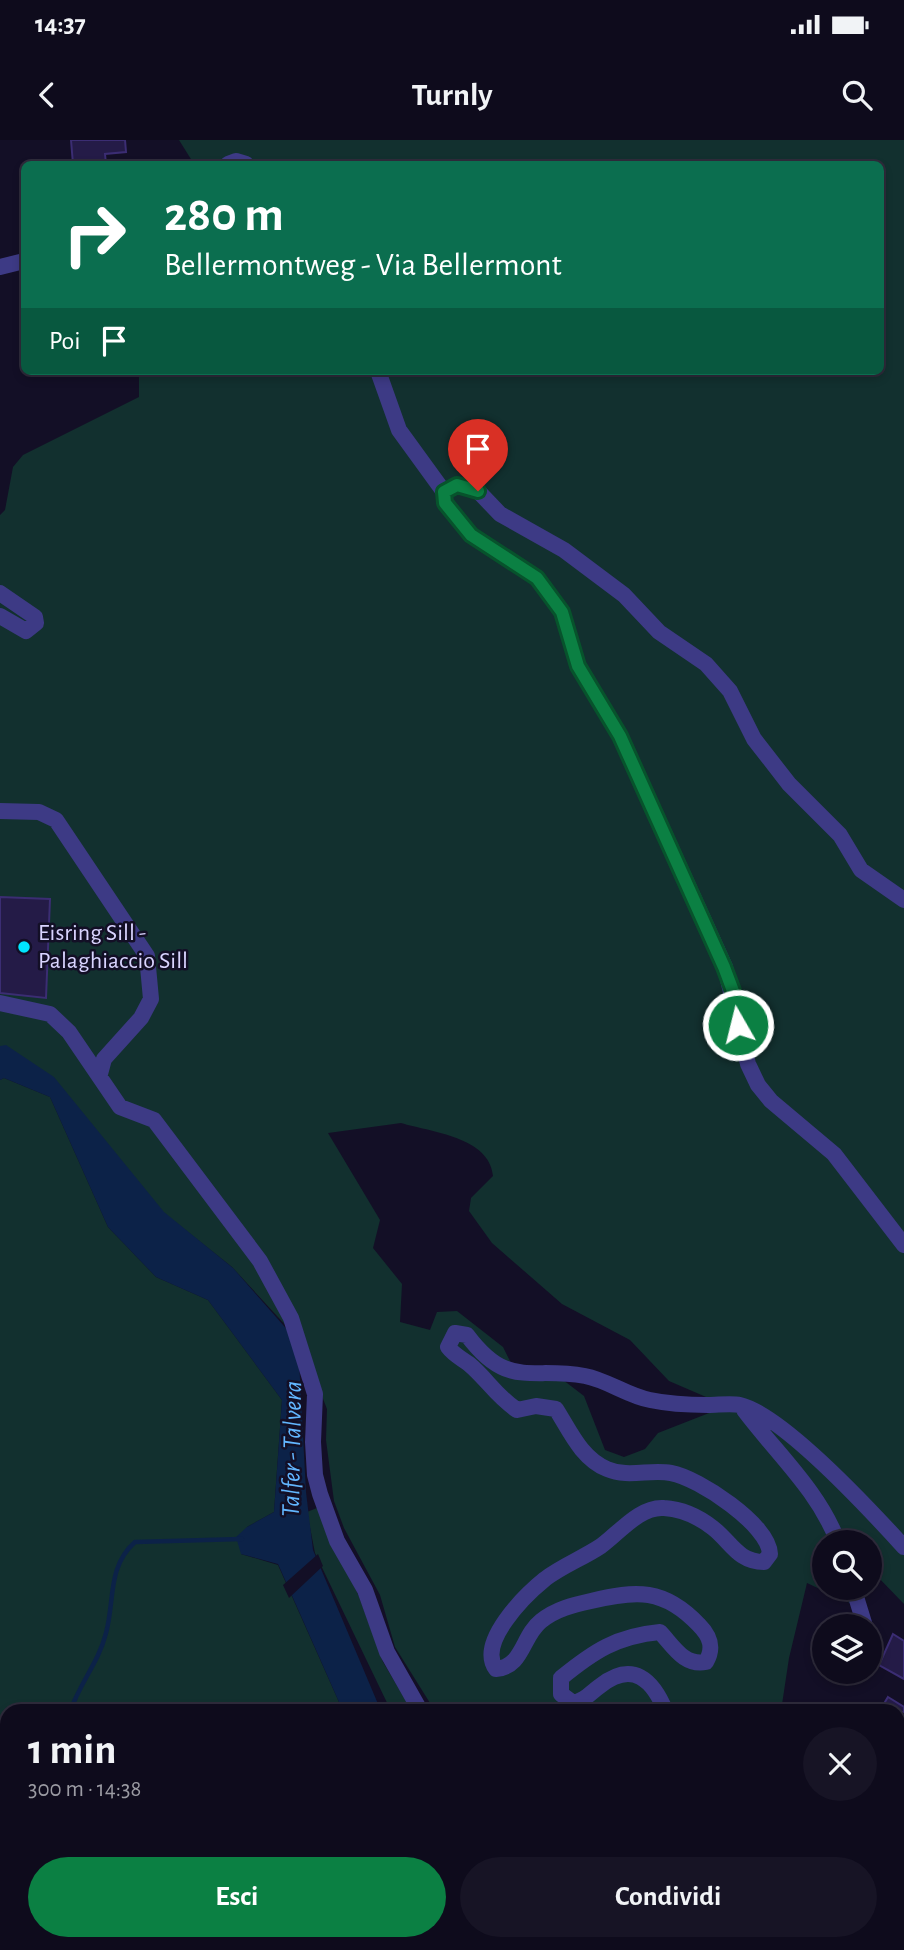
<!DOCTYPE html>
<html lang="it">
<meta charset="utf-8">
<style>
body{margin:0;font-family:"Alegreya Sans",sans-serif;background:#171425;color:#f1f3f6;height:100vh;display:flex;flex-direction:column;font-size:26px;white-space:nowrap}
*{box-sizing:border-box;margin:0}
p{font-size:23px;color:#9b9ba3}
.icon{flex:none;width:38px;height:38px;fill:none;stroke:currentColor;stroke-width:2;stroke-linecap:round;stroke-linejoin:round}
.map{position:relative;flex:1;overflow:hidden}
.drawer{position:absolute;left:0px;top:1564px;width:905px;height:247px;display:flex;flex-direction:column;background:#0e0b1c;border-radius:21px 21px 0 0;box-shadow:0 4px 10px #0003,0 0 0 2px #2e2b3b}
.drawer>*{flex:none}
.top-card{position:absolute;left:21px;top:21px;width:863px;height:214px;border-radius:10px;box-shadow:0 4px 10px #0003,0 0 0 2px #2e2b3b;background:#0b6e4f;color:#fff;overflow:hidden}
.controls{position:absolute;left:812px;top:1390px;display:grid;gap:14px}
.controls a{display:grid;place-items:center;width:70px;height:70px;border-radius:50%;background:#0e0b1c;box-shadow:0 4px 10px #0003,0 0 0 2px #2e2b3b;font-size:35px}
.pin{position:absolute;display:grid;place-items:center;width:60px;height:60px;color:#fff;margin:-72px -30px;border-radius:50% 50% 50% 0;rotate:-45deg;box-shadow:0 0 7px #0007}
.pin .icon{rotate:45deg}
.me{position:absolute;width:77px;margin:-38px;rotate:352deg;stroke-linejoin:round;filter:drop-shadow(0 0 5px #0008)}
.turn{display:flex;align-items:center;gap:24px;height:147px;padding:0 28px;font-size:32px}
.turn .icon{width:91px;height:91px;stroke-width:2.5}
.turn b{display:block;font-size:49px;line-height:60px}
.then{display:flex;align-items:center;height:66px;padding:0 28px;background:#0003;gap:14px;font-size:26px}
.round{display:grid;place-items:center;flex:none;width:74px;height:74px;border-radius:37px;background:#171425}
.overview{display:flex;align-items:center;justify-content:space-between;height:119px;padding:0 28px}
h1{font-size:42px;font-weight:700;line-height:52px}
.button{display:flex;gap:14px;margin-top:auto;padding:14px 28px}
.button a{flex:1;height:80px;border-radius:42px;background:#0b8043;color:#fff;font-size:28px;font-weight:700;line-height:80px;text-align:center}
.button a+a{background:#171425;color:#f1f3f6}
.status{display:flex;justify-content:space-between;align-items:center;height:49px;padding:0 35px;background:#0e0b1c;direction:ltr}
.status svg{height:19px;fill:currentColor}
header{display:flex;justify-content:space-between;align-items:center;height:91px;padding:0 28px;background:#0e0b1c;font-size:32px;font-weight:700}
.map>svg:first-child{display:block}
.green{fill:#12302f;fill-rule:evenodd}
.water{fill:#0c2248}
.pier{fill:#130f26}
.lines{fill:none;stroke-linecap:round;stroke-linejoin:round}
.stream{stroke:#0c2248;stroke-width:4.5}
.building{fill:#241b47;stroke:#3b2d73;stroke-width:2}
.minor-tunnel{stroke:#312d47;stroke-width:16;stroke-dasharray:16 8;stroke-linecap:butt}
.minor{stroke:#3d3a85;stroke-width:16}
.route-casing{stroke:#07532c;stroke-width:18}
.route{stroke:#0b8043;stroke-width:12}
.poi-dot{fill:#00e5ff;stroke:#130f26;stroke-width:2.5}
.labels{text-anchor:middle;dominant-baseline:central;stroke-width:5;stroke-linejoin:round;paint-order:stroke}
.poi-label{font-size:24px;fill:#d9d4ff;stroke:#130f26;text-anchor:start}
.water-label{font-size:26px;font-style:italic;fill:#62b6ff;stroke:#130f26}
</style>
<div class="status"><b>14:37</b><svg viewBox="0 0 49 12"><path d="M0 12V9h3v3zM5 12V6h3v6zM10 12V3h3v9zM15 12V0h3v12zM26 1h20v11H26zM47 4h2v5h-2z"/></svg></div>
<header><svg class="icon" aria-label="back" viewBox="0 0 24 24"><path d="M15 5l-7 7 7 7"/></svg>Turnly<svg class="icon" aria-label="search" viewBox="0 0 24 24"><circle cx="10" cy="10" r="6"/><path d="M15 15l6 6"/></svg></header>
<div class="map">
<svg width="904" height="1810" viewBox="0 0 904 1810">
<rect width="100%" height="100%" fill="#130f26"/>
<path class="green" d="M179,0H904V1464L876,1435L870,1442V1402H824V1447H865L852,1464L807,1443L789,1518L781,1571H435L395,1507L380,1455L344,1388L334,1361L326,1300L327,1269L301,1202L232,1127L164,1073L0,906V375L5,370L13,327L23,315L139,257V231H880V24H194ZM401,983C431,992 490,997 493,1036L471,1058L469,1071L492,1103L562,1164L630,1200L669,1241L727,1266L658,1293L645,1309L624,1317L605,1310L584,1256L550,1230L512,1225L503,1207L457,1171L437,1172L430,1190L400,1182L402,1144L373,1108L380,1080L328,993Z
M4,938L50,957L108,1087L156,1137L208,1160L282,1260L274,1372L247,1387L241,1414L278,1425L343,1571L7,1572V1804H76L82,1810H0V940Z
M317,1368L358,1454L383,1522L412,1571H391L315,1413L307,1372Z
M904,1760V1810H741L734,1804H898V1763Z
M250,1804H495L501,1810H253Z
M641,1804H707L715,1810H649Z"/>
<path class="water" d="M6,905L54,937L164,1072L233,1128L298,1202L306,1352L313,1410L381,1571H343L278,1424L241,1414L236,1397L247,1387L274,1372L282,1260L208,1160L156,1137L108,1087L50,957L4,938L0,940V906Z
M495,1804H641L649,1810H501Z"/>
<path class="pier" d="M318,1414L323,1426L289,1458L283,1445Z"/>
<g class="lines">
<path class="stream" d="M70,1572C79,1544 99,1522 106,1493C115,1460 107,1427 135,1402L242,1399
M0,1719L7,1718"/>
</g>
<path class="building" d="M71,0H125L126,12L105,14L106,24H73Z
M0,757L50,759L46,858L0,853Z
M893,1494L904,1501V1539L879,1525Z
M888,1557L904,1567V1572H889L882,1567Z"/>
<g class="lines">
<path class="minor-tunnel" d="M0,1681L7,1690
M309,1804L312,1810"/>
<path class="minor" d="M228,24L236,21L246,24
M0,127L24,121
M378,231L399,290L444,352
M0,453L35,477L36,483L26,491L0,476
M0,671L39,672L56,680L147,816L151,859L141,878L104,919L100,934
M904,760L861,730L840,695L789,644L754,599L730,551L706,524L659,492L624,455L564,410L500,374L478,351L457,345L444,352L445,363L471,395L537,438L562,472L578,525L620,596L725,827L748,924L758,945L771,961L834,1014L904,1105
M0,863L50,874L69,892L120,967L154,980L260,1121L291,1178L315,1254L313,1302L315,1335L320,1354L337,1401L365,1450L387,1512L421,1572
M744,1270C777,1314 818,1350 838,1402
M853,1447L865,1486
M870,1500L873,1510
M666,1572C653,1540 633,1520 600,1546C590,1553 586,1560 573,1563L561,1554V1538C594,1511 617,1496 660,1492C674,1507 684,1526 706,1522C714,1508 711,1497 699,1485C664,1448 636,1450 591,1461C573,1465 556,1469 541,1481C522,1496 523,1527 496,1529C477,1503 524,1456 545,1439C562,1426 583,1418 601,1406C619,1393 640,1366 664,1368C681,1369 699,1377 713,1388C731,1402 738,1422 764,1422L770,1414C769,1385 699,1338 671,1333C650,1329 628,1338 607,1329C581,1318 570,1291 556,1269L536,1266L517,1270C496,1256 487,1239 469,1224C461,1218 454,1215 448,1207L455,1193L467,1195C508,1250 530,1226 585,1236C607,1240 628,1256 650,1260C669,1264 689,1265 708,1265C718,1265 731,1263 740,1265C783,1275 873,1373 904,1407
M721,1804L727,1810"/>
</g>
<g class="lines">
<g class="route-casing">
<path id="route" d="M478,351L457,345L444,352L445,363L471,395L537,438L562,472L578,526L620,596L724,827L733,851L738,885"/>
</g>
<use href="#route" class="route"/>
</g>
<circle class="poi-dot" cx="24" cy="807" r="7"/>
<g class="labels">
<g class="poi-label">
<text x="38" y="793">Eisring Sill -<tspan x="38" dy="28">Palaghiaccio Sill</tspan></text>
</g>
<g class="water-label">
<text transform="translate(292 1309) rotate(-89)">Talfer - Talvera</text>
</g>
</g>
</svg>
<div class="controls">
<a><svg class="icon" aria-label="search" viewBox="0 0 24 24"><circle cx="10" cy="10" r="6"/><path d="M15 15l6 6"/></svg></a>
<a><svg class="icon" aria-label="layers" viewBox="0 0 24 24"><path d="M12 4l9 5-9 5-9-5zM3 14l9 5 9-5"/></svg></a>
</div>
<div class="pin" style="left:478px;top:351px;background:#d93025"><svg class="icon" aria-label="arrive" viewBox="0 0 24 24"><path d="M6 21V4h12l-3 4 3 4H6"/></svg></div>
<svg class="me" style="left:738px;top:885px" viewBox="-20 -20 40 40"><circle r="17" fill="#0b8043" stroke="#fff" stroke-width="3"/><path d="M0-11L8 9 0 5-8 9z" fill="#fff"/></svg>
<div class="top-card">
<div class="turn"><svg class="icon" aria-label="right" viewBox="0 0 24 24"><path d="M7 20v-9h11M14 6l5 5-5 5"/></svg><div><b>280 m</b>Bellermontweg - Via Bellermont</div></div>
<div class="then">Poi<svg class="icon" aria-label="arrive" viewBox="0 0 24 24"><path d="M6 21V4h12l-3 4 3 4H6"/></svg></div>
</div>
<section class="drawer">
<div class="overview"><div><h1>1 min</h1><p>300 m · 14:38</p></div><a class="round"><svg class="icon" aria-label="close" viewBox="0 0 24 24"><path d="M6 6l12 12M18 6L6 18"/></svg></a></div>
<div class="button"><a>Esci</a><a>Condividi</a></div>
</section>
</div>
